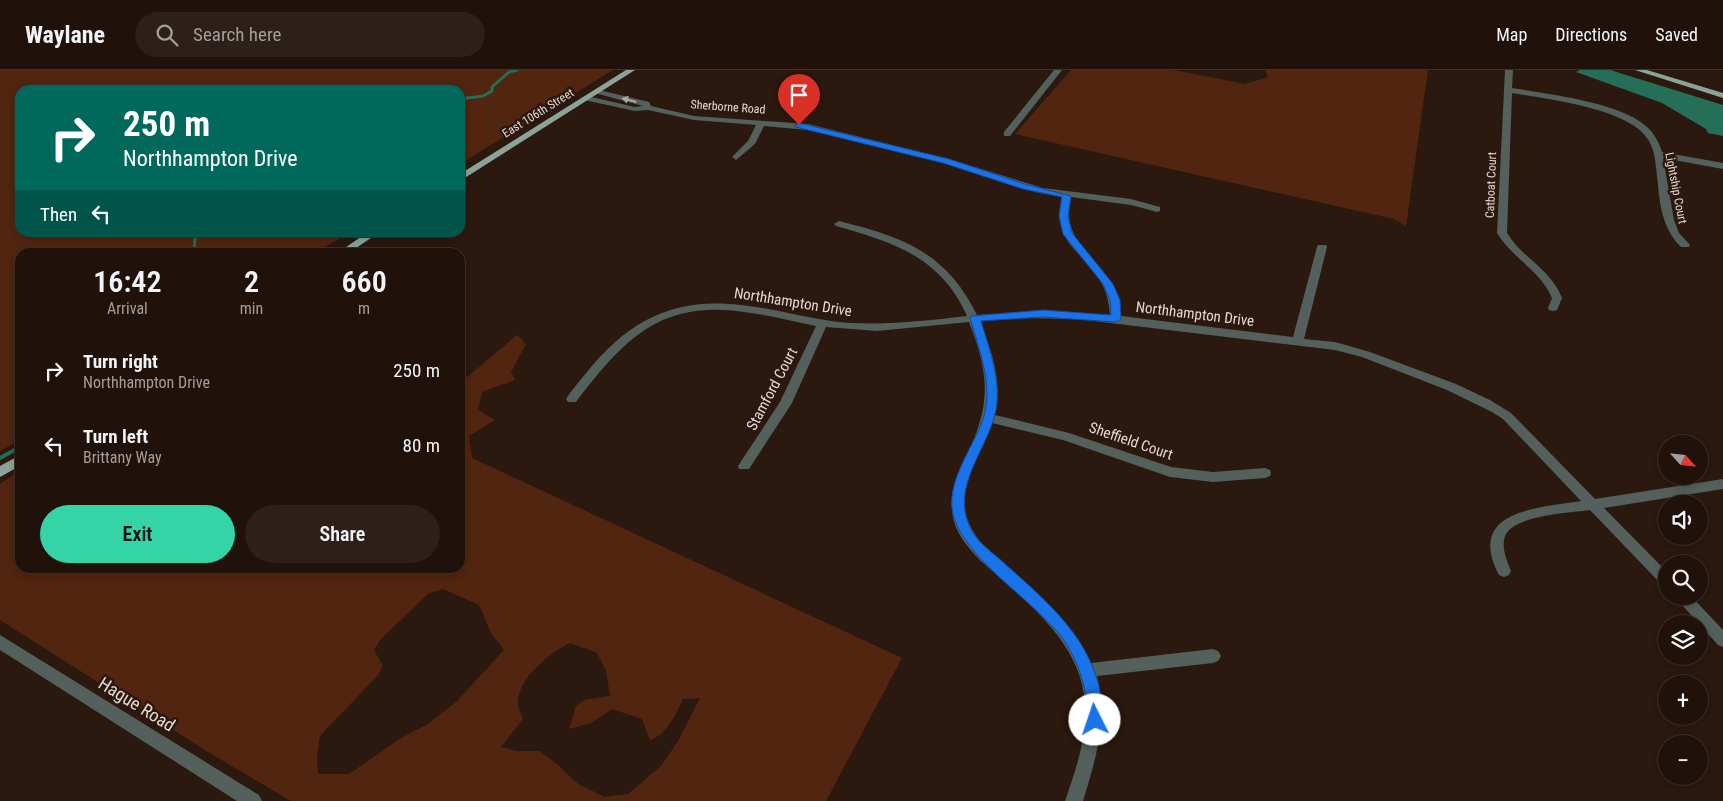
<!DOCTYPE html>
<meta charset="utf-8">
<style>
body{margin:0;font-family:"Roboto Condensed",sans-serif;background:#2d2019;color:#f1f3f6;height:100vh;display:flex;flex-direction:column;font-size:19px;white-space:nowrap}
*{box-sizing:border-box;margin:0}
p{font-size:16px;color:#a29e9d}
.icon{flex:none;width:28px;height:28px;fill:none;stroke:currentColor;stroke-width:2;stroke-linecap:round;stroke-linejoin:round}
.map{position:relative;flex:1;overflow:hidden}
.drawer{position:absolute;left:15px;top:178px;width:450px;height:325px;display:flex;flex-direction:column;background:#20120b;border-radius:15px;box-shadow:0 2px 8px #0003,0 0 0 1px #3d322c}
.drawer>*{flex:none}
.banner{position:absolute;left:15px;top:15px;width:450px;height:152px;border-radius:15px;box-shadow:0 2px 8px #0003,0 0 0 1px #3d322c;background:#00695c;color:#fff;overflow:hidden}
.needle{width:32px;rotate:117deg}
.controls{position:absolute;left:1658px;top:365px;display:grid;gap:10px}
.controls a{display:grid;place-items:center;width:50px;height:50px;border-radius:50%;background:#20120b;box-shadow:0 2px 8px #0003,0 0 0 1px #3d322c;font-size:25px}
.pin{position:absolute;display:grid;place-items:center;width:42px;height:42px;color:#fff;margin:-51px -21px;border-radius:50% 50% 50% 0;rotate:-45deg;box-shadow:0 0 5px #0007}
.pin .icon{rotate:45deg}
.me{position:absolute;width:55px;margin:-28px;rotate:356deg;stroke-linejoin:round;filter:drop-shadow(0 0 4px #0008)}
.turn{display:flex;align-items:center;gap:18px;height:105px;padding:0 25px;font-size:22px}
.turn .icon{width:65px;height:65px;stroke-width:2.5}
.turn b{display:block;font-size:35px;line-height:42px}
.then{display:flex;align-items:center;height:48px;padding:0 25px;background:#0003;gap:10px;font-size:19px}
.eta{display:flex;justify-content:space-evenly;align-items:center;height:85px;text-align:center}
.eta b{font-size:30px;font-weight:600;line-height:35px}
.action{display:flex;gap:10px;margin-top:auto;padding:10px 25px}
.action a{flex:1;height:58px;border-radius:30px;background:#35d4a7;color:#111;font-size:20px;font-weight:600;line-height:58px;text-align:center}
.action a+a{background:#2d2019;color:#f1f3f6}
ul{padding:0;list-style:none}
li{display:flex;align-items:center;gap:15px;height:75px;padding:0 25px}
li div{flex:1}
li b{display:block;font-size:19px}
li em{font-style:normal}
header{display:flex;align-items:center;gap:30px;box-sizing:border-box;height:70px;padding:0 25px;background:#20120b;border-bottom:1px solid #3d322c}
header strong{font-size:24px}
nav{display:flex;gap:28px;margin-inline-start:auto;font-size:18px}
.search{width:350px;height:45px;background:#2d2019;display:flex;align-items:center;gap:12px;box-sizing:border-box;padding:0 18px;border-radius:28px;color:#a29e9d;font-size:19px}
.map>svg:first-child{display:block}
.green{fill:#512510;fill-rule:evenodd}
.water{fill:#256e57}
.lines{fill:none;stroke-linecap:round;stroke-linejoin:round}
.stream-far1{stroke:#256e57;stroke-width:3}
.stream{stroke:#256e57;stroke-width:4}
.minor{fill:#54605b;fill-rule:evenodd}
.major{fill:#8ca39a;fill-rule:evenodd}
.oneway{fill:#aba7a2}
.route{fill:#1a73e8;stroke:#114b97}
.labels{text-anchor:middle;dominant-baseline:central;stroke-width:5;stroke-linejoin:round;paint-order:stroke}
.far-street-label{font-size:12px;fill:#e5d7d1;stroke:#2b180f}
.street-label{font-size:15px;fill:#e5d7d1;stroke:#2b180f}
.near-street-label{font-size:18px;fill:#e5d7d1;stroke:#2b180f}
</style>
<header>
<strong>Waylane</strong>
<div class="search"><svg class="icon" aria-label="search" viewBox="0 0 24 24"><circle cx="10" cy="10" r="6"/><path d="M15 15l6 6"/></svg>Search here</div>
<nav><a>Map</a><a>Directions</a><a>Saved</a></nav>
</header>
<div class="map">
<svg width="1723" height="731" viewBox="0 0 1723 731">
<rect width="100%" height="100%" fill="#2b180f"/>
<path class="green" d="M0,0H613L460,94V20H20V162L349,163L316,182H20V370L0,381Z
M1071,0H1174L1245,14L1268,7L1265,0H1428L1406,156L1394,149L1015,64Z
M517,265L526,274L511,302L515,310L482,322L478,340L495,350L469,366L472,388L902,588L826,731H291L208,682L0,550V414L20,400V498H460V313ZM443,519L479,535L491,563L504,580L457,631L428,654L401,668L349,704H318L317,687L320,666L379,604L383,596L374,580L380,570L429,523ZM570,573L597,583L606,601L610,626L584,630L576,636L569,659L591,653L612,639L642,649L650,670C668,664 675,645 683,629L700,628L678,671L661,696L628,724L605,727L577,713L557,694L539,681H518L501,677L523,649C521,644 518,638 518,633C518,608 549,583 570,573Z"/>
<path class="water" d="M1580,0H1610L1723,35V66L1708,63L1706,59L1662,33L1576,2Z"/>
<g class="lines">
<path class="stream-far1" d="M420,20H423
M460,29L483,26L492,21V17L509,2L517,0
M194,181L195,169L199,162"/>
<path class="stream" d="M0,388L20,377"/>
<path class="minor" d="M1054,0H1062L1010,66H1004V62Z
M1505,0H1513L1512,18C1548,24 1619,32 1646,56C1654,63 1659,72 1662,82L1723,93V99L1663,88L1674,150L1679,163L1690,175L1689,177H1681C1664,160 1660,138 1658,115C1656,100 1656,83 1649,71C1631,38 1546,29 1512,23L1507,163C1522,188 1551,199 1562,228L1557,240L1553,241L1549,240L1548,238L1552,228C1541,201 1512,188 1497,163Z
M595,19L649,32L651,36L694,46L808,54L949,89L1043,118L1131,129L1160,137V141L1157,142L1131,135L1071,127C1060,171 1096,184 1114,217C1119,226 1120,236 1121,246L1293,267L1317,177L1318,175H1326L1327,177L1304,269L1335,272L1370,282L1456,314L1490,330L1511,343L1595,429L1723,409V419L1604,438L1666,501V516L1661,514L1590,440C1569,443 1514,445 1505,466C1501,478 1507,491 1511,501L1509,505L1504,507L1499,505C1465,440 1538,438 1581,431L1503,349L1492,342L1447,320L1362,287L1335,280L1077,249L1022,248L980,251C992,282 1003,312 995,345L1069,363L1171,397L1213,402L1265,398L1270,400L1271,403L1270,406L1265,408L1213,412L1170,407L1063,370L992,353C984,378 967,401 965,428C961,473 1018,504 1046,532C1064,550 1081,569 1091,593L1213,579L1218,581L1221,586L1218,591L1213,593L1097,606C1109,648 1095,691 1083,731H1065C1073,708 1081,685 1084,661C1095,587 1041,544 991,500C973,484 954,465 952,441C949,419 960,398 969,380C992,331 988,301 969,252L877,261L826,257L792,333L749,399H739L738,396L780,332L816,256C792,251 769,245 744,242C659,230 624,270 576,332H568L566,329C572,319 580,311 587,302C629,250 674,227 741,235C772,238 801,247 831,251C876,257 922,251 967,246C941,187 893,172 836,156L834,154L839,151C903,167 946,182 977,245L1046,241L1110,245C1109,236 1108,227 1104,218C1088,183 1049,174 1062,126L1039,123L943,93L808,60L764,56L755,74L736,90L732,87L748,71L756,55L694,50L648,40L635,41L584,30V26H587L635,37L643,36L595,23Z
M1674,526H1691L1723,560V577L1718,575Z
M0,565L259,725L262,731H237L0,580Z"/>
<path class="major" d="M626,0H635L460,111V104Z
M1635,0H1647L1723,23V28Z
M368,162H380L350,182H339Z
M20,385V396L0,407V396Z"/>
</g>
<defs><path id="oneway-solid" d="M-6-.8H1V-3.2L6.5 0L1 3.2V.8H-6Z" transform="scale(1.25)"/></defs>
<use class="oneway" href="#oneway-solid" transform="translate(629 30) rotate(-165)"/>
<path class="route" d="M799,53L949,89L1028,115L1071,126L1068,146L1072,163L1113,214L1120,230L1121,249L1116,252L1043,247L981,251C989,278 999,304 997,332C994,373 950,412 969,455C975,471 992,482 1004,493C1043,528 1087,564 1099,617C1101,629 1105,643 1100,654L1095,656L1090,654C1087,647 1088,640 1087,632C1084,612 1078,593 1067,575C1039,531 958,488 952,438C949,407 974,376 983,349C994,315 979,280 970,248L971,246L1043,240L1111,245L1110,230L1103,214L1063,164L1059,146L1062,127L1023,119L943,93L796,57L795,55Z"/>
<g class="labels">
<g class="far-street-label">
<text transform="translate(728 37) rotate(4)">Sherborne Road</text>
<text transform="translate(538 43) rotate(-32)">East 106th Street</text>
<text transform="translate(1491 115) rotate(-88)">Catboat Court</text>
<text transform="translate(1676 118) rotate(79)">Lightship Court</text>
</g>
<g class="street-label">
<text transform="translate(793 232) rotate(9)">Northhampton Drive</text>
<text transform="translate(1195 244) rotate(7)">Northhampton Drive</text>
<text transform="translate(772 319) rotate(-62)">Stamford Court</text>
<text transform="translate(1131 371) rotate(19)">Sheffield Court</text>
</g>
<g class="near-street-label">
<text transform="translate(137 634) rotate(32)">Hague Road</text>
</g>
</g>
</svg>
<div class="controls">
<a><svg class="needle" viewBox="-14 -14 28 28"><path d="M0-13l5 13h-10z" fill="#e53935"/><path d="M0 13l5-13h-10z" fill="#a29e9d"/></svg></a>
<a><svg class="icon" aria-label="sound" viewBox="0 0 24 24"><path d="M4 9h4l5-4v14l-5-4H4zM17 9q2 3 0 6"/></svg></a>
<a><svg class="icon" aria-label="search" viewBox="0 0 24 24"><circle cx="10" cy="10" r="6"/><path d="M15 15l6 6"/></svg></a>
<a><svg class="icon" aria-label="layers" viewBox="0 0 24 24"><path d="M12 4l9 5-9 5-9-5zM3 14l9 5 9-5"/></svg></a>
<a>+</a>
<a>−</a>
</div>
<div class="pin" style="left:799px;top:55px;background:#d93025"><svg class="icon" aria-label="arrive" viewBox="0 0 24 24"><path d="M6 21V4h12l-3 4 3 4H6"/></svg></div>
<svg class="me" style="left:1095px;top:650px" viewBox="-20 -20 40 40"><circle r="19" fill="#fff"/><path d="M0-13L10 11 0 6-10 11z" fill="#1a73e8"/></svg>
<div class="banner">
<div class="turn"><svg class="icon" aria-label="right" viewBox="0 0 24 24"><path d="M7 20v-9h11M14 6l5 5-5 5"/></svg><div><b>250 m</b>Northhampton Drive</div></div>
<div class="then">Then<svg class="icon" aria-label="left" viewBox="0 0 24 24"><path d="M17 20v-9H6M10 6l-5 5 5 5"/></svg></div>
</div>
<section class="drawer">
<div class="eta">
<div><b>16:42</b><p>Arrival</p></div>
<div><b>2</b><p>min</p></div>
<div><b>660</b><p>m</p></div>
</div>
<ul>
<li><svg class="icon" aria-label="right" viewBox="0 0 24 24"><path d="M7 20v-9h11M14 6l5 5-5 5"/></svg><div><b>Turn right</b><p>Northhampton Drive</p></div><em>250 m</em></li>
<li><svg class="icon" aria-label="left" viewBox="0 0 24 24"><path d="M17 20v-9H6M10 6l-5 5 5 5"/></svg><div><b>Turn left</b><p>Brittany Way</p></div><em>80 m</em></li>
</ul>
<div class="action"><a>Exit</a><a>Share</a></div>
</section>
</div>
